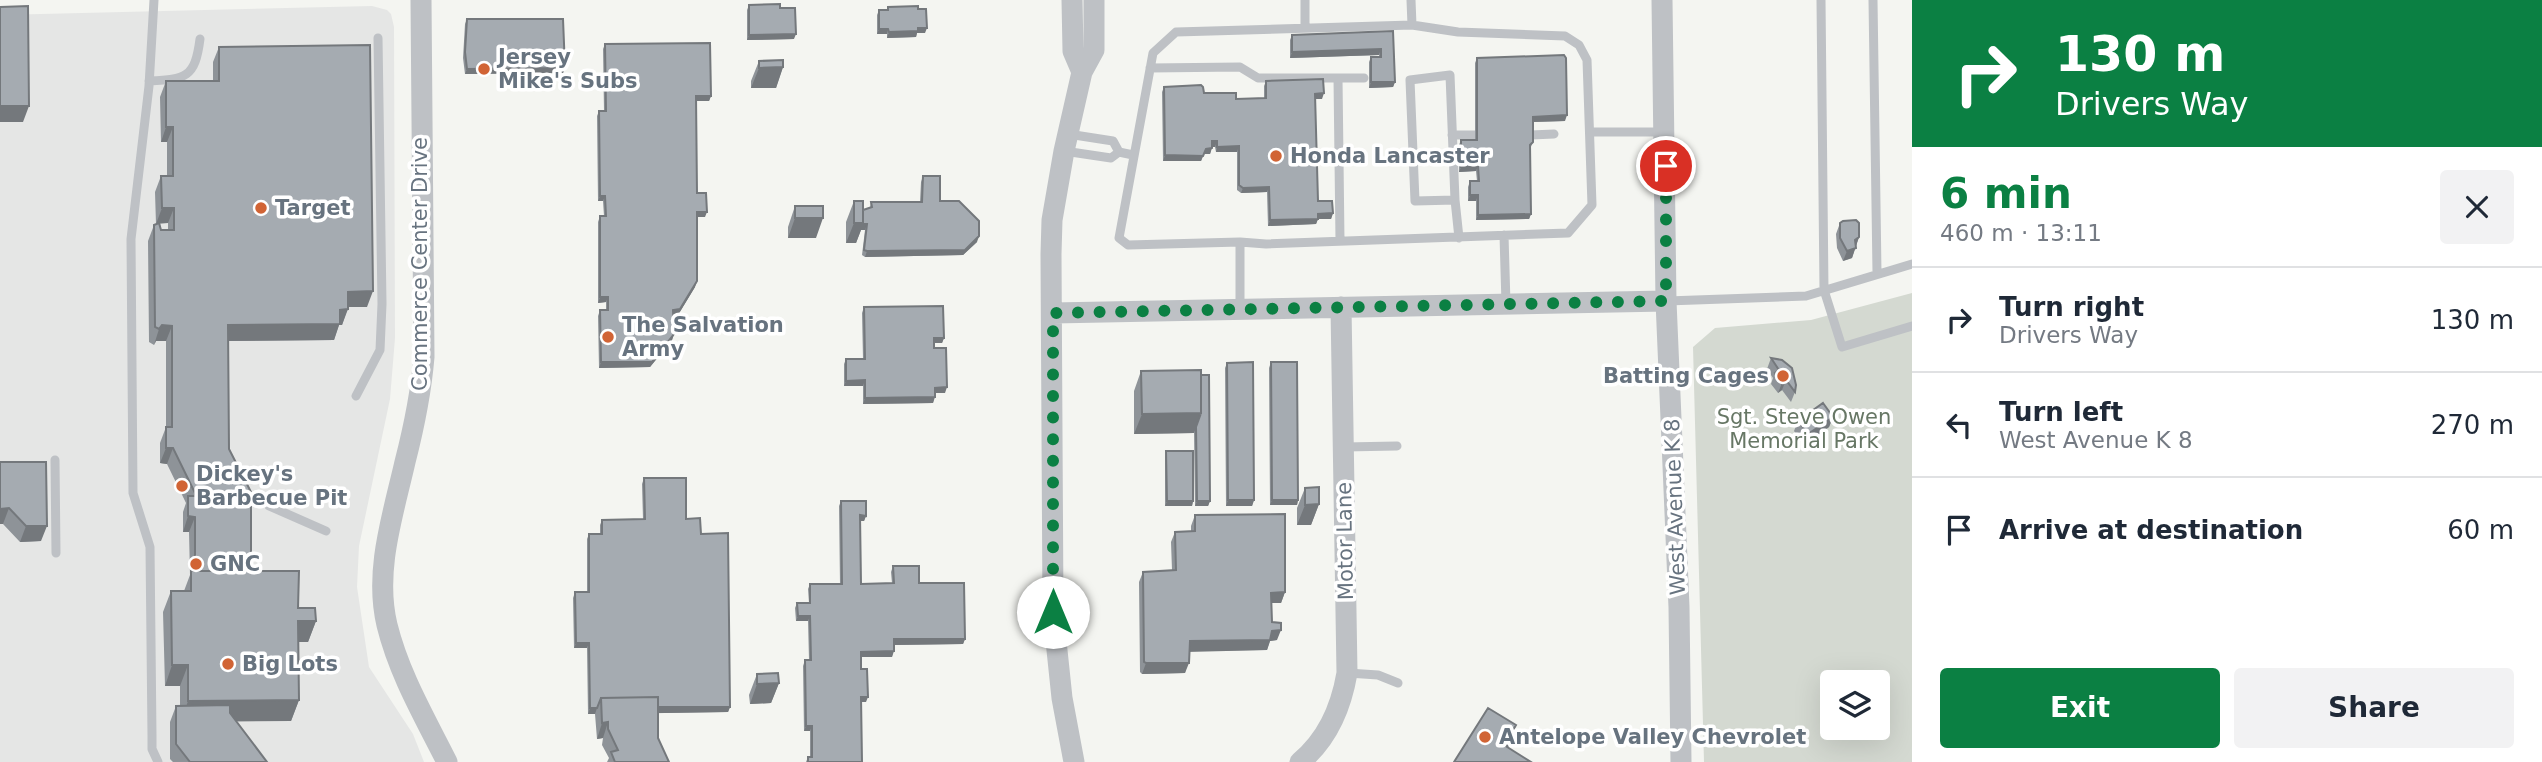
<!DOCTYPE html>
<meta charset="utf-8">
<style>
body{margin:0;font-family:"DejaVu Sans",sans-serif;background:#f2f2f3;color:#1f2937;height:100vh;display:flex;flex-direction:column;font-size:26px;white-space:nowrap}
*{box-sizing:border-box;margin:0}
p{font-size:23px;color:#747a83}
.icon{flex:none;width:38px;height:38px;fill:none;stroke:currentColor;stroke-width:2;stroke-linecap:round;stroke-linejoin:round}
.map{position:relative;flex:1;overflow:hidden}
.panel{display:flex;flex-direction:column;background:#fff;width:630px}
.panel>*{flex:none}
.guide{background:#0b8043;color:#fff;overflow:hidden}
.controls{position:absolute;left:1820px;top:670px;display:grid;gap:14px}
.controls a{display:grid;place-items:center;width:70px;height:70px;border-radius:7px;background:#fff;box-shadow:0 7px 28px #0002;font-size:35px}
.pin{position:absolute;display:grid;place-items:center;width:60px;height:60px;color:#fff;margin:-30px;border:4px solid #fff;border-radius:50%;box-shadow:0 2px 7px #0007}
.me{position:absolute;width:77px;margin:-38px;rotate:0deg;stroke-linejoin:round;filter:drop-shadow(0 0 5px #0008)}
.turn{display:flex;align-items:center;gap:24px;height:147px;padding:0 28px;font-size:32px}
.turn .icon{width:91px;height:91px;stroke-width:2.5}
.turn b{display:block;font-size:49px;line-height:60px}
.round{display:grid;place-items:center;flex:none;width:74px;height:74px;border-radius:7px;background:#f2f2f3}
.summary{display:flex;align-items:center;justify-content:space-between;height:119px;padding:0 28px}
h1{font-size:42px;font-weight:800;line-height:52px;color:#0b8043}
.button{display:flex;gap:14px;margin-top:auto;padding:14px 28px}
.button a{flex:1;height:80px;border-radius:7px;background:#0b8043;color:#fff;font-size:28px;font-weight:800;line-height:80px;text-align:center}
.button a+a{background:#f2f2f3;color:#1f2937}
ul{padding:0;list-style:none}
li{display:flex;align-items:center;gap:21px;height:105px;padding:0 28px;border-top:2px solid #e0e1e3}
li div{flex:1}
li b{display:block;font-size:26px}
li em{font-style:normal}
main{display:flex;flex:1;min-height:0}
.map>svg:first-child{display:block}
.built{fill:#e5e6e5}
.green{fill:#d4d9d1;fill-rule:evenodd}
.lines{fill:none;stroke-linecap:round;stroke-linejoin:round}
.service{stroke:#bec1c5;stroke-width:9}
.tertiary{stroke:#bec1c5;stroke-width:21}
.wall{fill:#8e9398;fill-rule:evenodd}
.shaded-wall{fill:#74787c}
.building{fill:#a5abb1;stroke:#74787c;stroke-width:2}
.route{stroke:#0b8043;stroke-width:12;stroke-dasharray:0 21.6}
.poi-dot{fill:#d16435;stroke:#fff;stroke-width:2.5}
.labels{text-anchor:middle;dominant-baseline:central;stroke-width:7;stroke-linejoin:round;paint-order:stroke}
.poi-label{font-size:21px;font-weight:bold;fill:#67737f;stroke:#fff;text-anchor:start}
.street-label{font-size:21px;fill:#67737f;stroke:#fff}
.park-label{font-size:21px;fill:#677765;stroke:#fff}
</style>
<main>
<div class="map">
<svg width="1912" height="762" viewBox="0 0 1912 762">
<rect width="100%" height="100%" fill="#f4f5f1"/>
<path class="built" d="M372,6L387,10L391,14L394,27L395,338L390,399L359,546L357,587L369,667L413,734L424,762H0V15Z"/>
<path class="green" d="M1912,293V762H1704L1693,347L1715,328L1811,320ZM1832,682H1878V728H1832Z"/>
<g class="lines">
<path class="service" d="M154,0L149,86L131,239L133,493L150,547L152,736V749L158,762
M1411,0L1412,25
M1821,0L1824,290L1842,347L1912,326
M1873,0L1877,273
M1305,28V0
M1150,68L1240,67L1258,78H1338L1340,241
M1338,78H1364
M149,81C186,79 195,78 200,39
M1591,132H1662
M1068,134L1113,141L1119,152
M1452,135H1475
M1531,135L1554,134
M1064,151L1111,158L1119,152L1133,155
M1455,200L1415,201L1410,80L1450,75L1455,200L1459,238
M1504,235L1506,304
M1240,242L1266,244L1568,233L1592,205L1587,60L1579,45L1565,36L1458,32L1412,25L1176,32L1153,53L1119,238L1128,245L1240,242V309
M1667,301L1806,296L1912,264
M356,396L380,350L382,304L378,38
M1344,447L1397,446
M55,460L56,553
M269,506L326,531
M1348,673L1378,675L1398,683"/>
<path class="tertiary" d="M421,0L424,357C421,393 414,427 405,462C393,515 374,571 387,625C399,674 425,718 447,762
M1072,0L1073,51L1082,72
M1662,0L1666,301L1679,607L1681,762
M1053,313L1666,301
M1074,762L1062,698L1053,612L1051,254L1052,220L1064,151L1082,72L1094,50V0
M1300,762C1328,739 1341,708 1347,673L1341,307"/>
</g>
<path class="wall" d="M749,5L780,8L794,39L747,40V10Z
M888,7L918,9L925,33H917L916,37L887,38V34H877V15L879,10H887Z
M467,19L565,68L563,73L465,74L463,58L465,24Z
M1393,31L1395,82L1393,87L1369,88V62L1371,57H1379V55L1290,58V40L1292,35Z
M605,44L711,96L709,101H696L697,193L705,217H697L695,287L678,315H674V334L672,340L650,367L599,368L598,316L600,310H606V302L598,303V222L600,216H604L603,201H598L597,116L599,111H604L603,49Z
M219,47L367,307H348L342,325H339L334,340L228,341L229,449L251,571L316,621L308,642H298L299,700L291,721H236L267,762H173L170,759V722L176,706H180V686H165L163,612L171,591H184L190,575L189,532H183V512L186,503L167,464L160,463V443L166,427V341H156L154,345L149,342L148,241L154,225L159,223L156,224L155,192L161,176H167V142H161L160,97L166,81H213V62ZM160,223H168V230H161Z
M1477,58L1565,121L1533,122V142L1530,149L1531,214L1529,219L1476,220V201H1468V187L1470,181H1477L1476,171L1459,172V145L1461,140H1475V63Z
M759,61L783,67L776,88H751V81Z
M1266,81L1322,99H1315L1318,201L1333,213L1331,219H1318L1316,224L1268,226L1267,192L1241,193L1237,190V152H1216L1215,147H1212L1210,154H1204L1201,161H1163L1162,92L1164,87L1236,99L1264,98V86Z
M923,176L940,201L977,242L963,255L865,257L862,255L865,230H861L856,243H846V222L854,201L863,210L870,208L871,202H920L921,182Z
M795,206L816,238H788V227Z
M1840,223L1859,237L1852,258L1843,261L1837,248L1836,234Z
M864,307L944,338L942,343H934V348L945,393H935L933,403L863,404V386H844V364L846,359H863L862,313Z
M1771,358L1795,392L1791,402L1782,390L1778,393L1771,384L1773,378L1767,369Z
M1271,362L1298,500L1297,505H1270L1269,368Z
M1227,363L1254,500L1252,506H1226L1225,368Z
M1201,370L1210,501L1208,506H1195L1194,433L1134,434V391L1141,371Z
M1833,417L1829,427L1804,445L1794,431L1798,421Z
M1166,451L1193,501L1192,506H1165V457Z
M0,462L41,541L20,542L3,524Z
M644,478L701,534L730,707L728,712L658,713V738L669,762H607L609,758L602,745L603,738L597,739L595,714H588L587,648H574L573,598L575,592H587V539L589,534H600V525L602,520L643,519L642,484Z
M1305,488L1319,504L1311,525H1297V508Z
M841,501L866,516L864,521H860L861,584L892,583L891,572L893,566L919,583L965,639L963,644L894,645L892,657H861V669L866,702H861L862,762H806L808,757H810V731H804L803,666L805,660H809L808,621H796L795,608L797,603H809L808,589L810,584H840L839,506Z
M1195,515L1285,592L1281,603H1271L1272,622L1277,640L1270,641L1267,650L1189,651L1185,673L1142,674L1140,672L1139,582L1143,572L1172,570L1171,542L1175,532L1191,531V526Z
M757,674L779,683L771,703L750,704L749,695Z"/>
<path class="shaded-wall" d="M918,28H927L925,33H917L916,37L887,38L889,32Z
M879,29H888L887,34H877Z
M796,34L794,39L747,40L749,35Z
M1381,49L1379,55L1290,58L1292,52Z
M783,67L776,88H751L759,68Z
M565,68L563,73L465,74L467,69Z
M1371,82H1395L1393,87L1369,88Z
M1324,93L1322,99H1313L1315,94Z
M696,96H711L709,101H694Z
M0,106H29L23,122H0Z
M1567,115L1565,121L1531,122L1533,117Z
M166,127H173L167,142H161Z
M1212,141H1217L1215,147H1210Z
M1239,146L1237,152H1216L1217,147Z
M1212,148L1210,154H1204L1206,149Z
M1165,155L1203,156L1201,161H1163Z
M1478,166L1476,171L1459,172L1461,167Z
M1269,187L1267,192L1241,193L1243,188Z
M1470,195H1478L1476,201H1468Z
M600,196H605L603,201H598Z
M162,208H174L168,223L156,224Z
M697,212H707L705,217H695Z
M1333,213L1331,219H1318L1316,224L1268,226L1270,220L1318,214Z
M1531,214L1529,219L1476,220L1478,215Z
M795,218H823L816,238H788Z
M854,223H863L867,224L865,230H861L856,243H846Z
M979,236L977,242L963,255L865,257L867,251Z
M1859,237L1852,258L1843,261L1847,251L1855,240Z
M697,281L695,287L678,315H672L673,310Z
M373,291L367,307H342L348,292Z
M600,297H608L606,302L598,303Z
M348,309L342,325H339L334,340L222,341L228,325L340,310Z
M162,325L172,326L166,341H156L154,345L159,329Z
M674,334L672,340L650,367L599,368L601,362Z
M934,338H944L942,343H932Z
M865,380L863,386H844L846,381Z
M1786,380L1782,390L1778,393L1782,383Z
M947,387L945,393H933L935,388Z
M935,397L933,403L863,404L865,398Z
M1201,413L1194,433L1134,434L1142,414Z
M1833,417L1829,427L1804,445L1808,434Z
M166,448H173L167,464L160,463Z
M1228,500H1254L1252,506H1226Z
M1272,500H1298L1297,505H1270Z
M1167,501H1193L1192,506H1165Z
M1197,501H1210L1208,506H1195Z
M1319,504L1311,525H1297L1305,505Z
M9,508L3,524H0V509Z
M860,515L866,516L864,521H858Z
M188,516L195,517L189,532H183Z
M26,526H47L41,541L20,542Z
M1285,592L1281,603H1267L1271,593Z
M798,616H810L808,621H796Z
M298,621H316L308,642H291Z
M1281,630L1277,640L1270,641L1267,650L1186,652L1190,641Z
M894,639H965L963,644L892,645Z
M576,643H589L587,648H574Z
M894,651L892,657H859L861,652Z
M1146,663H1189L1185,673L1142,674Z
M172,665H188L180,686H165Z
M779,683L771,703L750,704L757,684Z
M861,697H868L866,702H859Z
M299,700L291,721L181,722L188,701Z
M730,707L728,712L602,714L601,708Z
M590,708H597L595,714H588Z
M608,722L603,738L597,739L602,723Z
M1516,725L1509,746L1499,762L1504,745Z
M806,726H812L810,731H804Z"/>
<path class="building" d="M780,4V8H795L796,34L749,35V5Z
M28,6L29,106H0V7Z
M918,6V9H926L927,28H918V31L889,32L888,29H879V10H888V7Z
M467,19H563L565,68L467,69L465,52Z
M1393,31L1395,82H1371V57H1381V49L1292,52V35Z
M710,43L711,96H696L697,193H706L707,212H697V281L680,309L673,310L674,334L652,362H601L600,310H608V297H600V216H606L605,196H600L599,111H606L605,44Z
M370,45L373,291L348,292V309L340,310V324L228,325L229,449L251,492V571H195V517L188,516V496H195V493L173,448H166V427H172V326L162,325L159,329L155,327L154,225L159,223L161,230H174V208H162L161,176H173V127H166V81H219V47Z
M1564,55L1566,58L1567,115L1533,117V142L1530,145L1531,214L1478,215V195H1470V181H1479L1478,166L1461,167V140H1477V58Z
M783,60V67L759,68V61Z
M1323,79L1324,93L1315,94L1318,201H1332L1333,213L1318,214V219L1270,220L1269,187L1243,188L1239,185V146L1217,147V141H1212V148L1206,149L1203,156L1165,155L1164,87L1201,85L1203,87L1204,93H1236V99L1266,98V81Z
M923,176H940V201H959L979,221V236L965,250L867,251L864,250L867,224H863V210L872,207L871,202H922Z
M854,201H863V223H854Z
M795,206H823V218H795Z
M1856,220L1859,223V237L1855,240L1856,248L1847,251L1840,238V223L1843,221Z
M943,306L944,338H934V348H946L947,387L935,388V397L865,398V380L846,381V359H865L864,307Z
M1771,358L1782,360L1792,368L1796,385L1795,392L1786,380L1782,383L1775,373L1779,370Z
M1253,362L1254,500H1228L1227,363Z
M1271,362H1297L1298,500H1272Z
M1201,370V413L1142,414L1141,371Z
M1201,375H1209L1210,501H1197L1196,427L1201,413Z
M1823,403L1833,417L1808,434L1798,421Z
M1166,451H1193V501H1167Z
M0,462H46L47,526H26L9,508L0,509Z
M644,478H686V519L700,518L701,534L728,533L730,707H658V697L601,698L597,708H590L589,643H576L575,592H589V534H602V520L645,519Z
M1319,487V504L1305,505V488Z
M841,501H866V516L860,515L861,584L894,583L893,566H919V583H964L965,639H894V651L861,652V669H867L868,697H861L862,762H808V757H812V726H806L805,660H811L810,616H798L797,603H810V584H842Z
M1285,514V592L1271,593L1272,622L1281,623V630L1272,631L1270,640L1190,641L1189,663H1146L1144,662L1143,572L1176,570L1175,532L1195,531V515Z
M191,571H299L298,608H315L316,621H298L299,700L188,701V665H172L171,591H191Z
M778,673L779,683L757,684V674Z
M658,697V738L669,762H615L611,752L618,750L608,729V722L602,723L601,698Z
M230,705V713L267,762H190L176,744V706Z
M1488,708L1516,725L1504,745L1531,762H1454Z"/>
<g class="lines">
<path class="route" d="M1053,612V313L1666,301V166"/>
</g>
<g class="poi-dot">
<circle cx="484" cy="69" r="7"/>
<circle cx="1276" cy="156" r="7"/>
<circle cx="261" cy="208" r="7"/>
<circle cx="608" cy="337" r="7"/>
<circle cx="1783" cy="376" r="7"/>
<circle cx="182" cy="486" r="7"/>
<circle cx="196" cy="564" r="7"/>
<circle cx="228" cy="664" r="7"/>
<circle cx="1485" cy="737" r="7"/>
</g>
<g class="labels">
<g class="poi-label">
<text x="498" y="57">Jersey<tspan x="498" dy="24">Mike's Subs</tspan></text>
<text x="1290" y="156">Honda Lancaster</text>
<text x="275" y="208">Target</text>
<text x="622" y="325">The Salvation<tspan x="622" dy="24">Army</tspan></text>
<text x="1769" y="376" text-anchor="end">Batting Cages</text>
<text x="196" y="474">Dickey's<tspan x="196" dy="24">Barbecue Pit</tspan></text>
<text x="210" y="564">GNC</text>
<text x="242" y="664">Big Lots</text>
<text x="1499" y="737">Antelope Valley Chevrolet</text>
</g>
<g class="street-label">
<text transform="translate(420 264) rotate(-90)">Commerce Center Drive</text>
<text transform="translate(1675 507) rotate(-92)">West Avenue K 8</text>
<text transform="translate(1345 541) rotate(-91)">Motor Lane</text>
</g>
<g class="park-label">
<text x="1804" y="417">Sgt. Steve Owen<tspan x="1804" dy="24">Memorial Park</tspan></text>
</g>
</g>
</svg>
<div class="controls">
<a><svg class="icon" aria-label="layers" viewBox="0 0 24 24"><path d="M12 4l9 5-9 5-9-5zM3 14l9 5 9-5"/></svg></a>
</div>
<div class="pin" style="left:1666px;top:166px;background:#d93025"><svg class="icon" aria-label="arrive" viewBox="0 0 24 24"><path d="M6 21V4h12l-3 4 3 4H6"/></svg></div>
<svg class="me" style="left:1053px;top:612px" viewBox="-20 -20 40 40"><circle r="19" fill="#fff"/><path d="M0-13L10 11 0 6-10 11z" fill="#0b8043"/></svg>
</div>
<section class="panel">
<div class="guide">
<div class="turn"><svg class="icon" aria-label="right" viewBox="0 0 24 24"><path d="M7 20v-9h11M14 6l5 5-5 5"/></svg><div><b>130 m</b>Drivers Way</div></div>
</div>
<div class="summary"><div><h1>6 min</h1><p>460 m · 13:11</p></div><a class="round"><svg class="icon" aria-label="close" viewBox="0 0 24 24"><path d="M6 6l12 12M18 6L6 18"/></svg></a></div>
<ul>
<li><svg class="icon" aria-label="right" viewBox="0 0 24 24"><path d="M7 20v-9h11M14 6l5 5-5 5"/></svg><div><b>Turn right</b><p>Drivers Way</p></div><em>130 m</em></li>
<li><svg class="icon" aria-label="left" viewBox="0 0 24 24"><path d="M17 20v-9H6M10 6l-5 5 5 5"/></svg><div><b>Turn left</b><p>West Avenue K 8</p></div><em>270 m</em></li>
<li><svg class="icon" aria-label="arrive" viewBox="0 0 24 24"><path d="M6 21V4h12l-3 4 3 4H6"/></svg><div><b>Arrive at destination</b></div><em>60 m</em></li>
</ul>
<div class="button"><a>Exit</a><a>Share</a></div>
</section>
</main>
